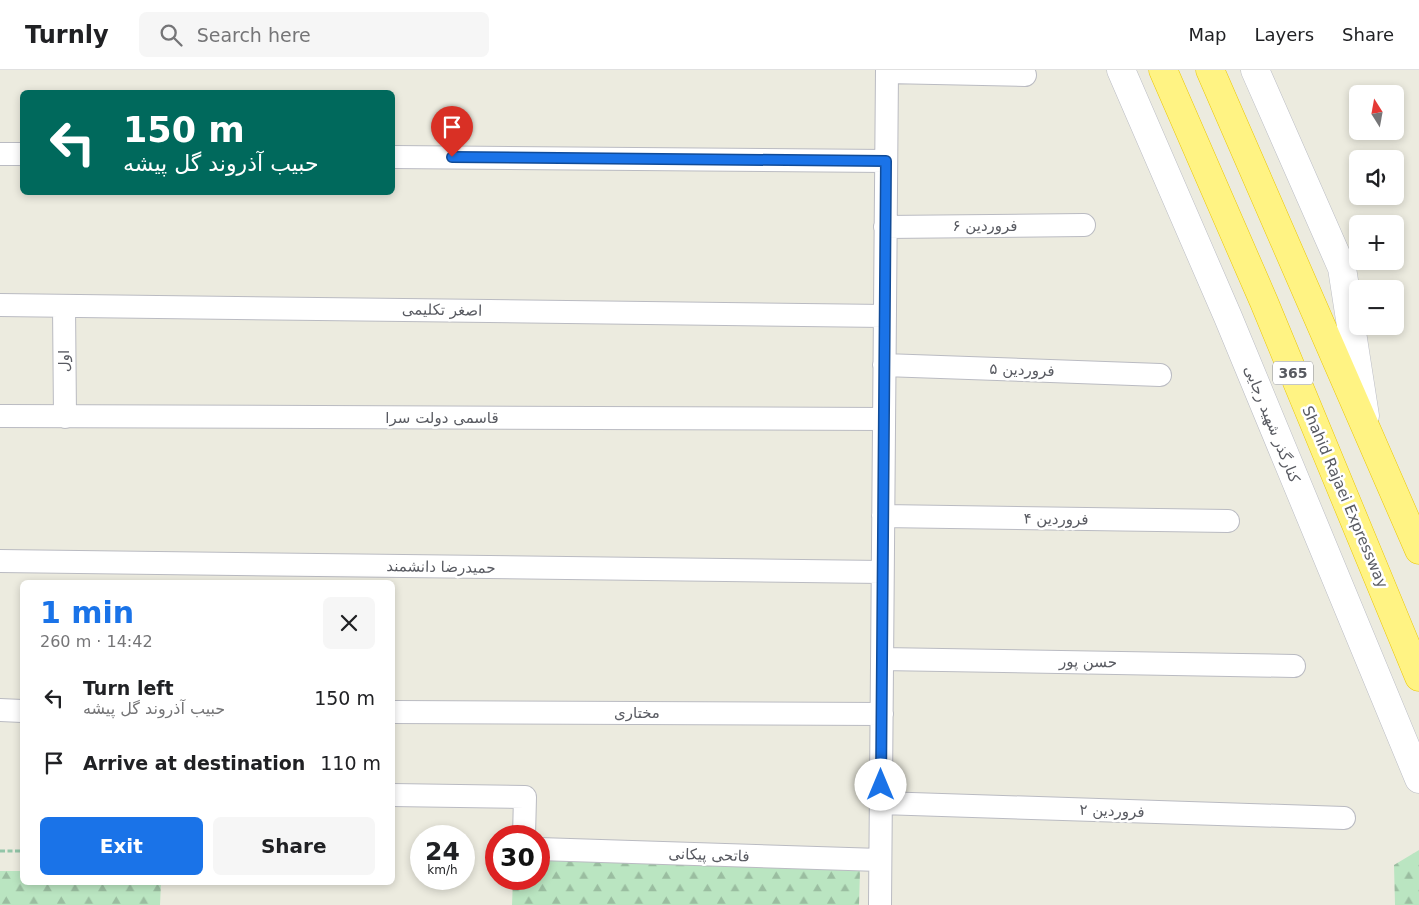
<!DOCTYPE html>
<meta charset="utf-8">
<style>
body{margin:0;font-family:"DejaVu Sans",Vazirmatn,sans-serif;background:#f6f6f6;color:#202124;height:100vh;display:flex;flex-direction:column;font-size:19px;white-space:nowrap}
*{box-sizing:border-box;margin:0}
p{font-size:16px;color:#757577}
.icon{flex:none;width:28px;height:28px;fill:none;stroke:currentColor;stroke-width:2;stroke-linecap:round;stroke-linejoin:round}
.map{position:relative;flex:1;overflow:hidden}
.panel{position:absolute;left:20px;top:510px;width:375px;height:305px;display:flex;flex-direction:column;background:#fff;border-radius:8px;box-shadow:0 2px 8px #0003}
.panel>*{flex:none}
.banner{position:absolute;left:20px;top:20px;width:375px;height:105px;border-radius:8px;box-shadow:0 2px 8px #0003;background:#00695c;color:#fff;overflow:hidden}
.needle{width:32px;rotate:349deg}
.buttons{position:absolute;left:1349px;top:15px;display:grid;gap:10px}
.buttons a{display:grid;place-items:center;width:55px;height:55px;border-radius:8px;background:#fff;box-shadow:0 2px 8px #0003;font-size:25px}
.speed{position:absolute;left:410px;top:755px;display:flex;gap:10px;font-size:25px;font-weight:700;text-align:center}
.speed>*{display:grid;place-content:center;width:65px;height:65px;border-radius:50%;background:#fff;box-shadow:0 2px 8px #0003;line-height:1}
.speed small{font-size:12px;font-weight:400}
.speed .limit{border:8px solid #d22;background:#fff;color:#111}
.pin{position:absolute;display:grid;place-items:center;width:42px;height:42px;color:#fff;margin:-51px -21px;border-radius:50% 50% 50% 0;rotate:-45deg;box-shadow:0 0 5px #0007}
.pin .icon{rotate:45deg}
.me{position:absolute;width:55px;margin:-28px;rotate:0deg;stroke-linejoin:round;filter:drop-shadow(0 0 4px #0008)}
.turn{display:flex;align-items:center;gap:18px;height:105px;padding:0 20px;font-size:22px}
.turn .icon{width:65px;height:65px;stroke-width:2.5}
.turn b{display:block;font-size:35px;line-height:42px}
.round{display:grid;place-items:center;flex:none;width:52px;height:52px;border-radius:8px;background:#f6f6f6}
.summary{display:flex;align-items:center;justify-content:space-between;height:85px;padding:0 20px}
h1{font-size:30px;font-weight:700;line-height:38px;color:#1a73e8}
.button{display:flex;gap:10px;margin-top:auto;padding:10px 20px}
.button a{flex:1;height:58px;border-radius:8px;background:#1a73e8;color:#fff;font-size:20px;font-weight:700;line-height:58px;text-align:center}
.button a+a{background:#f6f6f6;color:#202124}
ul{padding:0;list-style:none}
li{display:flex;align-items:center;gap:15px;height:65px;padding:0 20px}
li div{flex:1}
li b{display:block;font-size:19px}
li em{font-style:normal}
header{display:flex;align-items:center;gap:30px;box-sizing:border-box;height:70px;padding:0 25px;background:#fff;border-bottom:1px solid #e0e0e0}
header strong{font-size:24px}
nav{display:flex;gap:28px;margin-inline-start:auto;font-size:18px}
.search{width:350px;height:45px;background:#f6f6f6;display:flex;align-items:center;gap:12px;box-sizing:border-box;padding:0 18px;border-radius:8px;color:#757577;font-size:19px}
.map>svg:first-child{display:block}
.forest{fill:url(#forest-firs)}
.lines{fill:none;stroke-linecap:round;stroke-linejoin:round}
.street-casing{stroke:#babbc2;stroke-width:24}
.secondary-casing{stroke:#babcc4;stroke-width:29}
.highway-casing{stroke:#ebc700;stroke-width:29}
.path{stroke:#93c6a9;stroke-width:3;stroke-dasharray:5 2.5;stroke-linecap:butt}
.street{stroke:#fff;stroke-width:22}
.secondary{stroke:#fff;stroke-width:28}
.highway{stroke:#fff383;stroke-width:28}
.route-casing{stroke:#114b97;stroke-width:12}
.route{stroke:#1a73e8;stroke-width:9}
.labels{text-anchor:middle;dominant-baseline:central;stroke-width:5;stroke-linejoin:round;paint-order:stroke}
.shield{fill:#fff;stroke:#8a8c90;stroke-width:1}
.shield-label{font-size:14px;font-weight:bold;fill:#585a61}
.street-label{font-size:15px;fill:#585a61;stroke:#fff}
</style>
<header>
<strong>Turnly</strong>
<div class="search"><svg class="icon" aria-label="search" viewBox="0 0 24 24"><circle cx="10" cy="10" r="6"/><path d="M15 15l6 6"/></svg>Search here</div>
<nav><a>Map</a><a>Layers</a><a>Share</a></nav>
</header>
<div class="map">
<svg width="1419" height="835" viewBox="0 0 1419 835">
<defs>
<pattern id="forest-firs" width="22" height="20" patternUnits="userSpaceOnUse" patternTransform="scale(1.25)"><rect width="22" height="20" fill="#bae5c1"/><path d="M5 1l3.5 6h-7zM16 11l3.5 6h-7z" fill="#9abda0"/></pattern>
</defs>
<rect width="100%" height="100%" fill="#ecebdf"/>
<path class="forest" d="M1419,780V835H1395L1394,795Z
M539,788L860,801L859,835H512L513,809H539Z
M0,801H22V812L161,813L160,835H0Z"/>
<g class="lines">
<g class="street-casing">
<path id="street" d="M887,2L1025,5
M0,84H22
M392,87L886,91
M885,157L1084,155
M0,235L885,246
M64,236L65,347
M884,295L1160,305
M0,346L884,349
M883,446L1228,451
M0,491L882,502
M882,589L1294,596
M0,640L22,641
M392,642L882,644
M392,725L525,727L524,766
M881,733L1344,748
M539,779L880,790
M880,835L887,0"/>
</g>
<g class="secondary-casing">
<path id="secondary" d="M1121,0L1228,247L1419,709
M1255,0L1342,198L1365,346"/>
</g>
<g class="highway-casing">
<path id="highway" d="M1163,0L1264,232L1419,607
M1210,0L1419,480"/>
</g>
<path class="path" d="M0,781H22"/>
<use href="#street" class="street"/>
<use href="#secondary" class="secondary"/>
<use href="#highway" class="highway"/>
</g>
<g class="lines">
<g class="route-casing">
<path id="route" d="M452,87L886,91L881,715"/>
</g>
<use href="#route" class="route"/>
</g>
<g class="labels">
<rect class="shield" x="1273" y="291.5" width="40" height="23" rx="4"/>
<g class="shield-label">
<text x="1293" y="303">365</text>
</g>
<g class="street-label">
<text x="985" y="156">فروردین ۶</text>
<text transform="translate(442 240) rotate(1)">اصغر تکلیمی</text>
<text transform="translate(64 291) rotate(-90)">اول</text>
<text transform="translate(1022 300) rotate(2)">فروردین ۵</text>
<text x="442" y="348">قاسمی دولت سرا</text>
<text transform="translate(1272 354) rotate(68)">کنارگذر شهید رجایی</text>
<text transform="translate(1345 427) rotate(67)">Shahid Rajaei Expressway</text>
<text transform="translate(1056 449) rotate(1)">فروردین ۴</text>
<text transform="translate(441 497) rotate(1)">حمیدرضا دانشمند</text>
<text transform="translate(1088 592) rotate(1)">حسن پور</text>
<text x="637" y="643">مختاری</text>
<text transform="translate(1112 741) rotate(2)">فروردین ۲</text>
<text transform="translate(709 785) rotate(2)">فاتحی پیکانی</text>
</g>
</g>
</svg>
<div class="buttons">
<a><svg class="needle" viewBox="-14 -14 28 28"><path d="M0-13l5 13h-10z" fill="#e53935"/><path d="M0 13l5-13h-10z" fill="#757577"/></svg></a>
<a><svg class="icon" aria-label="sound" viewBox="0 0 24 24"><path d="M4 9h4l5-4v14l-5-4H4zM17 9q2 3 0 6"/></svg></a>
<a>+</a>
<a>−</a>
</div>
<div class="speed"><div>24<small>km/h</small></div><div class="limit">30</div></div>
<div class="pin" style="left:452px;top:87px;background:#d93025"><svg class="icon" aria-label="arrive" viewBox="0 0 24 24"><path d="M6 21V4h12l-3 4 3 4H6"/></svg></div>
<svg class="me" style="left:881px;top:715px" viewBox="-20 -20 40 40"><circle r="19" fill="#fff"/><path d="M0-13L10 11 0 6-10 11z" fill="#1a73e8"/></svg>
<div class="banner">
<div class="turn"><svg class="icon" aria-label="left" viewBox="0 0 24 24"><path d="M17 20v-9H6M10 6l-5 5 5 5"/></svg><div><b>150 m</b>حبیب آذروند گل پیشه</div></div>
</div>
<section class="panel">
<div class="summary"><div><h1>1 min</h1><p>260 m · 14:42</p></div><a class="round"><svg class="icon" aria-label="close" viewBox="0 0 24 24"><path d="M6 6l12 12M18 6L6 18"/></svg></a></div>
<ul>
<li><svg class="icon" aria-label="left" viewBox="0 0 24 24"><path d="M17 20v-9H6M10 6l-5 5 5 5"/></svg><div><b>Turn left</b><p>حبیب آذروند گل پیشه</p></div><em>150 m</em></li>
<li><svg class="icon" aria-label="arrive" viewBox="0 0 24 24"><path d="M6 21V4h12l-3 4 3 4H6"/></svg><div><b>Arrive at destination</b></div><em>110 m</em></li>
</ul>
<div class="button"><a>Exit</a><a>Share</a></div>
</section>
</div>
